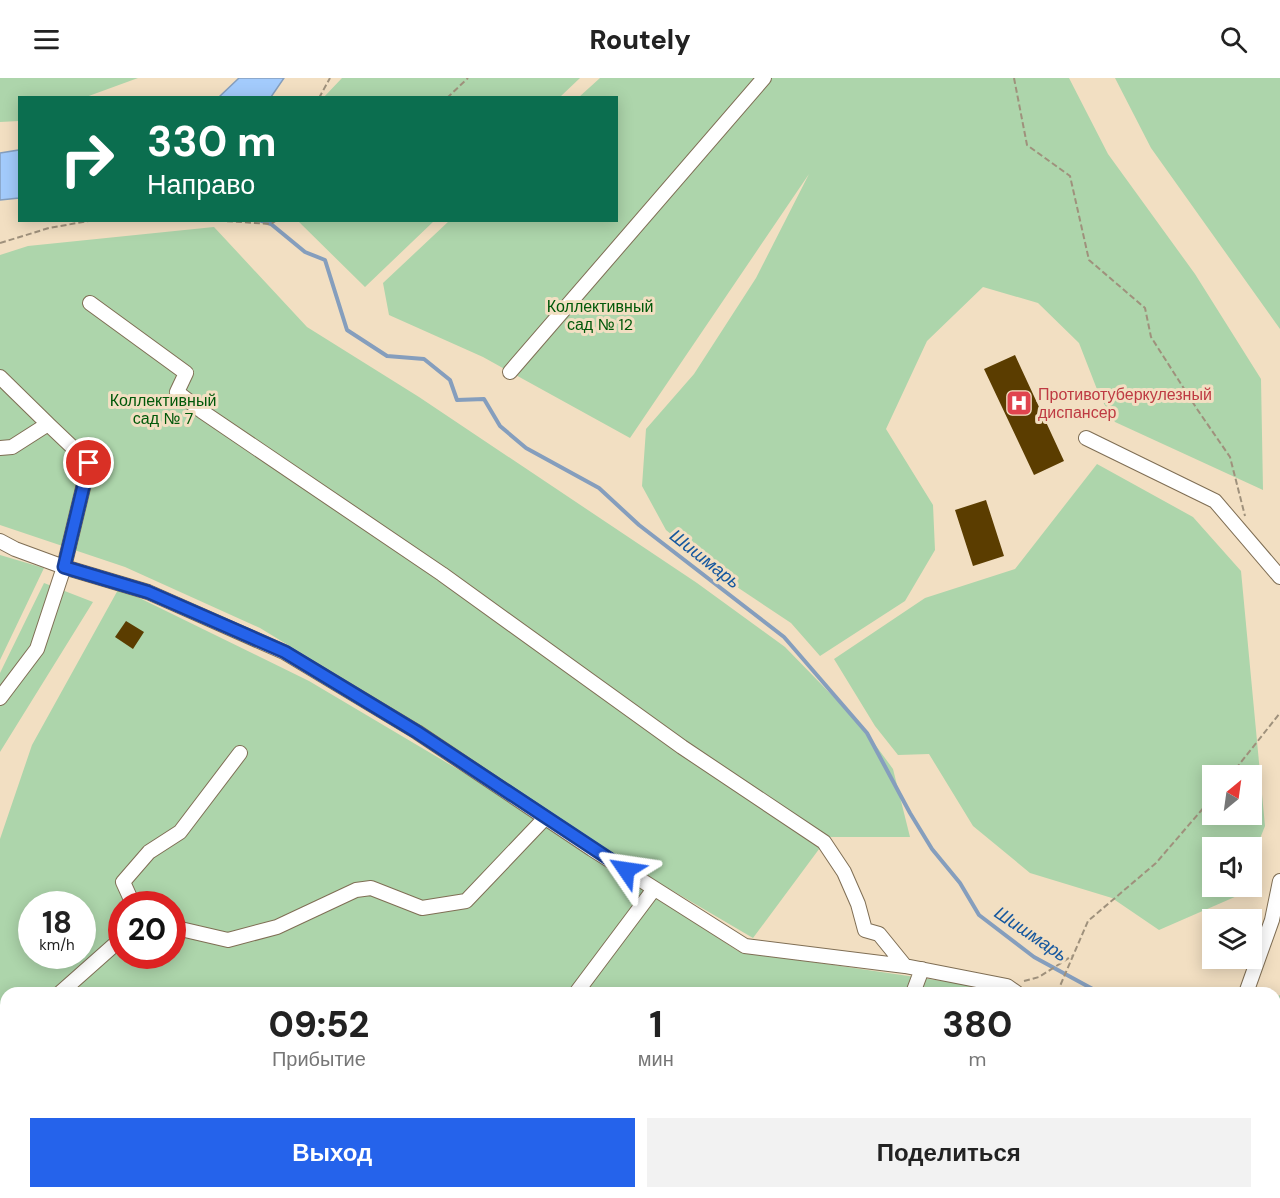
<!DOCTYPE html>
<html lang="ru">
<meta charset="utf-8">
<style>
body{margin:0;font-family:"DM Sans",sans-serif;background:#f2f2f2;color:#222;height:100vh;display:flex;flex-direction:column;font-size:22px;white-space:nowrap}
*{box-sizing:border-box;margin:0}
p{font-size:20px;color:#767676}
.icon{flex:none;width:33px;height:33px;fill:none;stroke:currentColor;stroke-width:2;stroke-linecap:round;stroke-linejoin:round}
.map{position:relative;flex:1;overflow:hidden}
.side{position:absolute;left:0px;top:909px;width:1281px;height:212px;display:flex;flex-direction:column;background:#fff;border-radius:18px 18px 0 0;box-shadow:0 3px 15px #0003}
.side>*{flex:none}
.guide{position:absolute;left:18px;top:18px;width:600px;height:126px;border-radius:0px;box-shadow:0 3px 15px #0003;background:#0b6e4f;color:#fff;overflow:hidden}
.needle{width:39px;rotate:29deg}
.buttons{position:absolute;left:1202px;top:687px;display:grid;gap:12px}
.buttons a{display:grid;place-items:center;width:60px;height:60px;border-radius:0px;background:#fff;box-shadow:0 3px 15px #0003;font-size:30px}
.speed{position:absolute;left:18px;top:813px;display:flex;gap:12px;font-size:30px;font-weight:700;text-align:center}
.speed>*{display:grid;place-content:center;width:78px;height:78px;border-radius:50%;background:#fff;box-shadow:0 3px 15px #0003;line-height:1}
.speed small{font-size:15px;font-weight:400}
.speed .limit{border:9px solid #d22;background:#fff;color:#111}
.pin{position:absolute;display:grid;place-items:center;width:51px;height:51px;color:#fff;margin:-26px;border:3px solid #fff;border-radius:50%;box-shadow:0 2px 6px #0007}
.me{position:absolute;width:66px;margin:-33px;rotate:302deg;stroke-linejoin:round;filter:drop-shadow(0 0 4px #0008)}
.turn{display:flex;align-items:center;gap:21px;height:126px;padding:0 30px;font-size:27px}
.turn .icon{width:78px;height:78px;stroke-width:2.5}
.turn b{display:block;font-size:42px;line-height:51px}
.eta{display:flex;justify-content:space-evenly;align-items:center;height:102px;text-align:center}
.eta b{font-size:36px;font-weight:800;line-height:42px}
.cta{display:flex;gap:12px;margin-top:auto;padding:12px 30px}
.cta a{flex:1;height:69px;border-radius:0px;background:#2563eb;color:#fff;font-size:24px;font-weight:800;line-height:69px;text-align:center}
.cta a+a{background:#f2f2f2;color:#222}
header{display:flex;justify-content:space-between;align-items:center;height:78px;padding:0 30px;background:#fff;font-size:27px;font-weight:800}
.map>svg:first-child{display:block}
.green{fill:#add5ab;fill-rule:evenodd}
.water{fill:#a3cbfc;stroke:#859ebd;stroke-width:1.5}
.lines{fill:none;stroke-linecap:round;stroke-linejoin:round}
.stream{stroke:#859ebd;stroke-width:4}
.building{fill:#5b3d00}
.minor-casing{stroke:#7f6e54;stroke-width:16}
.path{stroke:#9f917c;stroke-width:2;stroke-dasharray:6 3;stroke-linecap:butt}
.minor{stroke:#fff;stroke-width:14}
.route-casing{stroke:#184099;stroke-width:15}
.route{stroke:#2563eb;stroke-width:10}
.labels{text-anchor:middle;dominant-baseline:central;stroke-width:6;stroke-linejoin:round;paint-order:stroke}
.park-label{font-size:16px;fill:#005809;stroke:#f2dfc2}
.health-label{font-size:16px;fill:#be3a42;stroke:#f2dfc2;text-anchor:start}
.water-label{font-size:18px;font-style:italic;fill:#15579e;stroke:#f2dfc2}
</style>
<header><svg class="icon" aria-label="menu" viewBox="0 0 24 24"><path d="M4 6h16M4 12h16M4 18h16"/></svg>Routely<svg class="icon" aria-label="search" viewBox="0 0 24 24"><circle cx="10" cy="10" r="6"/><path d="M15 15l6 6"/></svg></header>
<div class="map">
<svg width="1280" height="1120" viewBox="0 0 1280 1120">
<rect width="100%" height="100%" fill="#f2dfc2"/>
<path class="green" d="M0,0H138L86,19L20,20L19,43L0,44Z
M342,0H580L560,19H324Z
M600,0H1069L1108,76L1195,196L1261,301L1263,412L1115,344L1100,319L1079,265L1038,225L983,209L927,263L886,351L933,427L935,472L905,523L820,578L791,545L728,503L666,452L642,408L646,351L694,296L756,200L809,96L630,360L483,279L389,237L383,205L449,143L616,142V20L579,19Z
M1115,0H1280V251L1151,70Z
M298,143H434L365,209Z
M214,149L307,249L419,319L697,505L785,569L860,646L893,691L910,759H828L753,860L598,769L421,648L260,550L125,489L0,447V177L28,168Z
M1097,386L1193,439L1241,493L1265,748L1251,783V770H1212V808L1241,809L1237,818L1159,852L1112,820L1030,795L973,748L929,676L898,677L875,648L834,581L925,520L1015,491ZM1212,698H1251V736H1212Z
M0,477L44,490L0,582Z
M44,505L93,524L0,674V595Z
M119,510L309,603L476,702L738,873L1004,912L1008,915H6V1114L1050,1115L1046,1120H0V761L32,667ZM32,826H82V878H32ZM122,826H172V878H122Z
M1280,917V1061L1275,1059V926L1276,919Z
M1053,1114H1146V1115L1144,1120H1049Z"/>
<path class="water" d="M239,0H284L271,19H219Z
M19,72V120L0,122V75Z"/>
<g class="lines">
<path class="stream" d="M259,142L271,146L305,174L325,182L347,252L387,278L424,281L450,302L457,322L484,321L500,348L526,370L599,410L639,447L784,559L867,655L910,735L932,771L960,805L979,837L1034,879L1100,915
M1275,1011L1280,1014"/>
</g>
<path class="building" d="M1015,277L1064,383L1034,397L984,291Z
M986,422L1004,478L973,488L955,432Z
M126,543L144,554L133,571L115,559Z"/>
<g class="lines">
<g class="minor-casing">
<path id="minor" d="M90,225L186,295L177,314L203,334L442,496L682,669L824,764L844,794L858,826L865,852L879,856L905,888
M510,294L764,0
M0,299L48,346
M1086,360L1215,423L1280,499
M0,370L12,369L48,346L89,385L64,489L37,571L0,620
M0,463L15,471L64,489L148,514L284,574L417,654L592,771L745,868L905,888L1007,908L1017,915
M133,826L123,804L149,774L180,754L240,675
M172,849L228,862L277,849L356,812L371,810L422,830L466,823L545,740
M60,915L122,860
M576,915L654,811
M913,915L922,891
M1246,915L1272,842L1280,803
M1275,939L1280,938
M0,973L6,967
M534,1114L540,1120
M1159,1114L1169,1120
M1231,1114L1233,1120
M125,1120L129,1114
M418,1120L423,1114
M640,1120L652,1114
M902,1120L907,1114"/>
</g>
<path class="path" d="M1014,0L1027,67L1070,98L1089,182L1145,230L1151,259L1197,331L1230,379L1245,438
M319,20L330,0
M447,20L468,0
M209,142L271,146L277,142
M0,165L49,150L94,142
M1230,698L1280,635
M1024,903L1039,899L1072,878
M1057,915L1088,843L1156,785L1212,720
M1121,1120L1123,1114"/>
<use href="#minor" class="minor"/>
</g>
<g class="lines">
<g class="route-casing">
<path id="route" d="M89,385L64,489L148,514L285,574L417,654L626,792"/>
</g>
<use href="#route" class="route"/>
</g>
<defs>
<g id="hospital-square" transform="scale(1.35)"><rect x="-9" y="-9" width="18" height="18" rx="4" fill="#e0444e" stroke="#f2dfc2"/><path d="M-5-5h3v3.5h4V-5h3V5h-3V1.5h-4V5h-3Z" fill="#fff"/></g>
</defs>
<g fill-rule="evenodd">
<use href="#hospital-square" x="1019" y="325"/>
</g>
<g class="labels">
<g class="park-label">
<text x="600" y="228">Коллективный<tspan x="600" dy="18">сад № 12</tspan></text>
<text x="163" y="322">Коллективный<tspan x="163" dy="18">сад № 7</tspan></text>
</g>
<g class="health-label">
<text x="1038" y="316">Противотуберкулезный<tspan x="1038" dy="18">диспансер</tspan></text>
</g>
<g class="water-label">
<text transform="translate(705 481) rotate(38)">Шишмарь</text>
<text transform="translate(1031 856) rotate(34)">Шишмарь</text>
</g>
</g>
</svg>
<div class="buttons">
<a><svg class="needle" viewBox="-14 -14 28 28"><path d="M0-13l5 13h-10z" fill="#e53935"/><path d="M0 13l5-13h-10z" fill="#767676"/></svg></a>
<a><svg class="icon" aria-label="sound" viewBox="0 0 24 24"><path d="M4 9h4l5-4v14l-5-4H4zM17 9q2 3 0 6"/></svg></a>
<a><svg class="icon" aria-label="layers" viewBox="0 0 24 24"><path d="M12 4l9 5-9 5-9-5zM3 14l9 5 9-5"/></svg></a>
</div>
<div class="speed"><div>18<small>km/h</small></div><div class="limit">20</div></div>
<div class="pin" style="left:89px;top:385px;background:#d93025"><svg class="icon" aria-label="arrive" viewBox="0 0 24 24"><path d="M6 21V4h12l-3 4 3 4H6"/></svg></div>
<svg class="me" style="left:626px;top:792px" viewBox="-20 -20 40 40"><path d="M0-17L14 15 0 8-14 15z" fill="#2563eb" stroke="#fff" stroke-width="4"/></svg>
<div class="guide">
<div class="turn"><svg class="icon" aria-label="right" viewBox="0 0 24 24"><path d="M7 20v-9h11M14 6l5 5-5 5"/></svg><div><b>330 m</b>Направо</div></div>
</div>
<section class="side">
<div class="eta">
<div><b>09:52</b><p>Прибытие</p></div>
<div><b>1</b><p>мин</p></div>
<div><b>380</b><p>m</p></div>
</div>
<div class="cta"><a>Выход</a><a>Поделиться</a></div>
</section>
</div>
